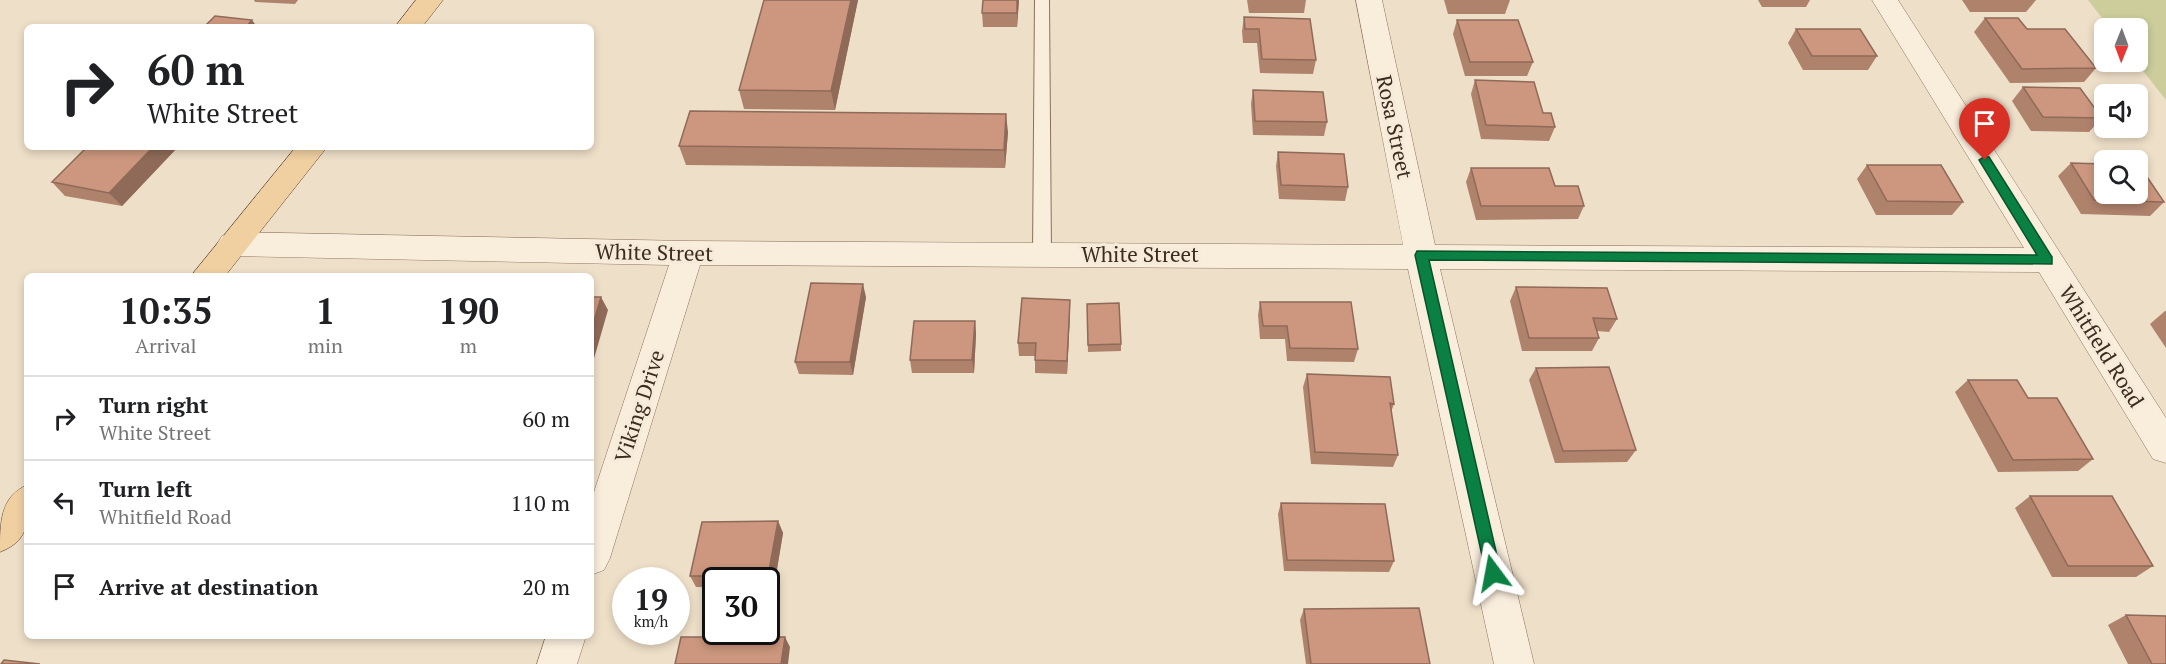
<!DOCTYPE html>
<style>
body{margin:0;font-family:"PT Serif",serif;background:#f2f2f2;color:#202124;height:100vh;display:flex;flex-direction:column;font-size:22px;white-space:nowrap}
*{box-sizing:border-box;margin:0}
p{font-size:20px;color:#757577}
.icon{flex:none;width:33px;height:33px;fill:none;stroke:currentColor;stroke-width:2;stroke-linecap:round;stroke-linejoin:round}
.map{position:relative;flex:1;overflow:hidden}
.details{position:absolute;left:24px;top:273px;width:570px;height:366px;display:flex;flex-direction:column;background:#fff;border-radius:9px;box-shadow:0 3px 9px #0003}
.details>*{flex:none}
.hud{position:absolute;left:24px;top:24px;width:570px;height:126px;border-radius:9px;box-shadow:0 3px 9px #0003;background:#fff;color:#202124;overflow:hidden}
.needle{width:39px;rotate:181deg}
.controls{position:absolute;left:2094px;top:18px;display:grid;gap:12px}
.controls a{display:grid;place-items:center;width:54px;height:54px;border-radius:9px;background:#fff;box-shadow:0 3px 9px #0003;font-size:30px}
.speed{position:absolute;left:612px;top:567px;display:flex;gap:12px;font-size:30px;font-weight:700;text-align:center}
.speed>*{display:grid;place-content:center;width:78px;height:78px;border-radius:50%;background:#fff;box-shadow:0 3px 9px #0003;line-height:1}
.speed small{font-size:15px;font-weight:400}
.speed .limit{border:3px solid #111;border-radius:9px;background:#fff;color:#111}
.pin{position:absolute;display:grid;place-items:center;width:51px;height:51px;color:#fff;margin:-62px -26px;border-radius:50% 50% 50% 0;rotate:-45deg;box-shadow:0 0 6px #0007}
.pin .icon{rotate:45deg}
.me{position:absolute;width:66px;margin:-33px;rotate:347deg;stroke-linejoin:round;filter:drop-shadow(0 0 4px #0008)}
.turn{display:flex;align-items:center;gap:21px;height:126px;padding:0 24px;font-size:27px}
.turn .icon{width:78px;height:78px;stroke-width:2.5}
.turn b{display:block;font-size:42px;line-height:51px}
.eta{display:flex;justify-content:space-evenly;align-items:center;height:102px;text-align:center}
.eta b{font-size:36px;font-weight:600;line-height:42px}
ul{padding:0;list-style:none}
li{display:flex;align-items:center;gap:18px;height:84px;padding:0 24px;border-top:2px solid #e0e0e0}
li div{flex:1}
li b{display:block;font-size:22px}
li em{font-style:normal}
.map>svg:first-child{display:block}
.green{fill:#cccd9b}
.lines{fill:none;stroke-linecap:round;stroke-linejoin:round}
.service-casing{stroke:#8b715d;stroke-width:2}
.minor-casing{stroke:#8b715d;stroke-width:1}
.primary-casing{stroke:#594031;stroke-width:1}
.service{fill:#f9eddc;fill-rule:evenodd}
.minor{fill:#f9eddc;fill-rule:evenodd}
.primary{fill:#f0d0a1;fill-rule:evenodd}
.wall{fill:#af826c}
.shaded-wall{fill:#8f6a58}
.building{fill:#cc977e;stroke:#8f6a58;stroke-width:1.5}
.route{fill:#0b8043;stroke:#07532c;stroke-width:1.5}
.labels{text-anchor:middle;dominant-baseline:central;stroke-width:6;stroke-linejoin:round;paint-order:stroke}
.street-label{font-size:21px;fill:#3b2b20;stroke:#f6ead8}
</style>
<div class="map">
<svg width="2166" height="664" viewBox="0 0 2166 664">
<rect width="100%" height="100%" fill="#eedfc8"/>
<path class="green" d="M2088,0H2166V100L2136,62L2138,28H2110Z"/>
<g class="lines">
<g class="service-casing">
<path id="service" d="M1035,0H1049L1051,254L1048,259H1036L1033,254Z"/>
</g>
<g class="minor-casing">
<path id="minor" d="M1356,0H1382L1435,245L2024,248L1872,0H1898L2166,418V463L2153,459L2039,272L1440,269L1534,664H1494L1408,269L700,265L610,558L604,570L591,575V501L669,265L233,256L222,252L217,244L222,236L233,232L688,241L1403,245Z
M546,636H586L577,664H537Z"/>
</g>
<g class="primary-casing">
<path id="primary" d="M416,0H443L422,27H395Z
M296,147H327L225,276H191Z
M27,485C27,515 34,539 0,552C0,522 0,497 27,485Z"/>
</g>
<use href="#service" class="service"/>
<use href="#minor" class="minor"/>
<use href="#primary" class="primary"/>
</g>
<path class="wall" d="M254,0H298L295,4L255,2Z
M764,0H858L835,110L744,109L739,90Z
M1019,0L1017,27H983L982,13Z
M1247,0H1306L1304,13H1249Z
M1444,0H1510L1505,14H1448Z
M1758,0H1810L1806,7H1762Z
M1962,0H2036L2026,12H1970Z
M1244,17L1316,60L1313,74L1260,73L1257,43H1243L1242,31Z
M1985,18L2027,29L2096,68L2084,82L2010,83L1974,32Z
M1457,20L1533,62L1527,76H1465L1453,34Z
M1796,29L1877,56L1868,70H1803L1788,43Z
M1475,80L1543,113L1555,127L1549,141L1481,139L1471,94Z
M2023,87L2102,118L2089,132L2031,131L2012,101Z
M1253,90L1327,122L1324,136L1253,135L1251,104Z
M1008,132L1005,168L686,165L679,146Z
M177,148L122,206L65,196L52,182Z
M1278,152L1348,187L1345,201L1279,199L1276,166Z
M2071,163L2164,202L2150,216L2081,214L2058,176Z
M1867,165L1963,202L1952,215H1876L1857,179Z
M1471,168L1555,186L1584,206L1578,219L1476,220L1466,182Z
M1516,287L1617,319L1609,332L1597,331L1599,338L1592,351H1522L1510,301Z
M866,297L853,375L799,374L795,362Z
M1070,300V313L1067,374L1035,373V356H1019L1018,343Z
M1260,302L1358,349L1354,362L1287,361L1285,339H1260L1258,315Z
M1087,304L1121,344V351L1088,352Z
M2165,311H2166V348L2150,324Z
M975,321L976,334L974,373H912L910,360Z
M1536,368L1636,450L1627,462L1555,463L1529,380Z
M1307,374L1394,404L1391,412L1398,455L1393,467L1311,464L1303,387Z
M1968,380L2028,398L2093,459L2078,471L1998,472L1955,392Z
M2030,496L2153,566L2136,577H2052L2015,508Z
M1281,503L1394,561L1389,572L1284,571L1278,514Z
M778,521L783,533L774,587H766V580H716V587H696L690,576Z
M1304,609L1430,664H1306L1300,620Z
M2126,615L2166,664H2128L2108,625Z"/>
<path class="shaded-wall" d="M851,0H858L835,110L831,91Z
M1017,0H1019L1017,27Z
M252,20L257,27H246Z
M1006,114L1008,132L1005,168L1004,150Z
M153,147H176L177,148L122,206L109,193Z
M863,284L866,297L853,375L850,362Z
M601,297L608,310L593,362L591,358V331Z
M1070,300V313L1067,374V361Z
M975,321L976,334L974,373L972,360Z
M778,521L783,533L774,587L768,576Z
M785,637L790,647L788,664H781Z"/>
<path class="building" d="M764,0H851L831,91L739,90Z
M983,0H1017V13H982Z
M215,16L252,20L246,27H204Z
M1244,17L1310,19L1316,60L1262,59L1259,29H1245Z
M1985,18H2018L2027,29H2065L2096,68L2022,69Z
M1457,20H1518L1533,62H1470Z
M1796,29H1860L1877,56H1812Z
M1475,80L1534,82L1543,113H1551L1555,127L1486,125Z
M2023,87L2080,88L2102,118L2043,117Z
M1253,90L1323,92L1327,122L1255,121Z
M690,111L1006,114L1004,150L679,146Z
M87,147H153L109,193L52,182Z
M1278,152L1344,154L1348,187L1281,185Z
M2071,163L2104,164V194H2138V165H2139L2164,202L2094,200Z
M1867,165H1941L1963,202L1887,201Z
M1471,168H1549L1555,186H1578L1584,206H1481Z
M811,283L863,284L850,362H795Z
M1516,287L1607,288L1617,319L1593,318L1599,338H1529Z
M591,297H601L591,331Z
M1022,298L1070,300L1067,361L1035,360L1036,343H1018Z
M1260,302H1351L1358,349L1290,348L1287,326H1263Z
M1119,303L1121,344L1088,345L1087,304Z
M914,321H975L972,360H910Z
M1609,367L1636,450L1563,451L1536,368Z
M1307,374L1390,377L1394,404L1390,403L1398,455L1315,452Z
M1968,380H2017L2028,398H2057L2093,459L2013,460Z
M2030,496H2112L2153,566H2068Z
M1281,503L1385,504L1394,561L1287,560Z
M778,521L768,576H690L702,522Z
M1419,608L1430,664H1311L1304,609Z
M2126,615L2166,616V664H2152Z
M681,637H785L781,664H675Z
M4,660L40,664H1Z"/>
<path class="route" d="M1985,156L1989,157L2052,257V264L1429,260L1501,573L1499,578L1493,580L1487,578L1415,255L1417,251L2037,255L1979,160Z"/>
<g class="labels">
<g class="street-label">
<text transform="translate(1395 127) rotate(78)">Rosa Street</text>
<text transform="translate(654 252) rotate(1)">White Street</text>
<text x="1140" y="254">White Street</text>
<text transform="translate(2102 346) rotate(58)">Whitfield Road</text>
<text transform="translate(639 406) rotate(-72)">Viking Drive</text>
</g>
</g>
</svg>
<div class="controls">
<a><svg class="needle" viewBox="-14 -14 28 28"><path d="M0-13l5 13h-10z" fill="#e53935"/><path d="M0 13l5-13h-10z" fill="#757577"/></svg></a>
<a><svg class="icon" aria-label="sound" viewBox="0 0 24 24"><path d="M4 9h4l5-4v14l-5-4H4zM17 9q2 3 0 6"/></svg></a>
<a><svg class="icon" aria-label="search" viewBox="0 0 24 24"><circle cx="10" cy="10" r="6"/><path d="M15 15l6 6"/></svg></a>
</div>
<div class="speed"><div>19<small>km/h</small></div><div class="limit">30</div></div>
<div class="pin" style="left:1985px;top:160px;background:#d93025"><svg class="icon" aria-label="arrive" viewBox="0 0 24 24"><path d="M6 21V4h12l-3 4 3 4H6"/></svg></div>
<svg class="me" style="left:1493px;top:573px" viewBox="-20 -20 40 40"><path d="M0-17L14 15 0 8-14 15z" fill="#0b8043" stroke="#fff" stroke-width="4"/></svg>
<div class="hud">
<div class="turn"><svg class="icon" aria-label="right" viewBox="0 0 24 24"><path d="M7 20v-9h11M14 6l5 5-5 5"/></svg><div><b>60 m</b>White Street</div></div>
</div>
<section class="details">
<div class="eta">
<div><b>10:35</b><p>Arrival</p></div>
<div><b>1</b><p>min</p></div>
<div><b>190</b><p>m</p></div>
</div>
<ul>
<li><svg class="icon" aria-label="right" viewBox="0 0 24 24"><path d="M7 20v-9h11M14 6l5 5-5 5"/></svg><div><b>Turn right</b><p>White Street</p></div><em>60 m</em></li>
<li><svg class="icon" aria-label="left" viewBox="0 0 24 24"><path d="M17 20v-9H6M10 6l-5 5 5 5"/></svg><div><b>Turn left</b><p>Whitfield Road</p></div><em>110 m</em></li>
<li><svg class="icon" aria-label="arrive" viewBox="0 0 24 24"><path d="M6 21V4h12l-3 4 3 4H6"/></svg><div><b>Arrive at destination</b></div><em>20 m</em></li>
</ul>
</section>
</div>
